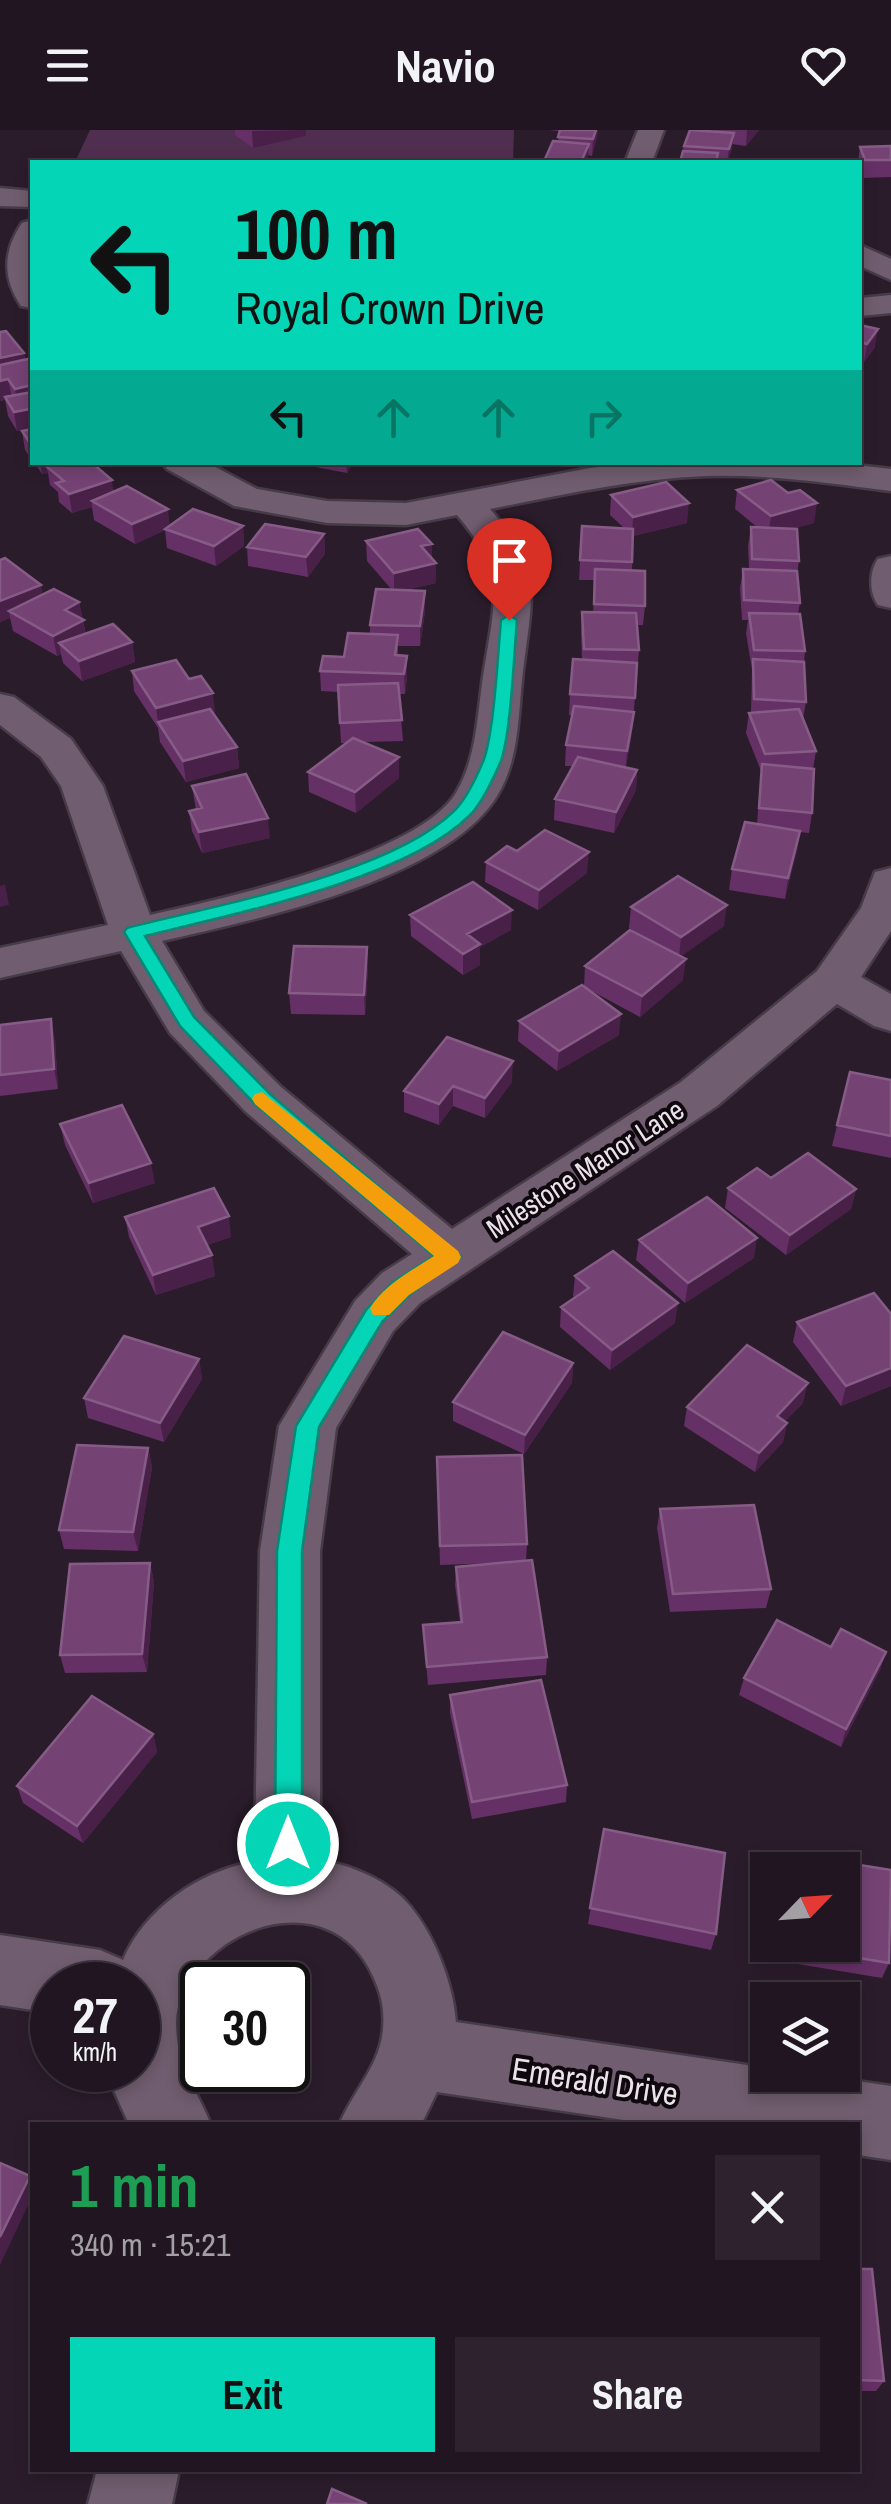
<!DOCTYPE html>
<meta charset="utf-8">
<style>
body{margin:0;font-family:"Archivo Narrow",sans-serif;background:#2d222d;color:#f1f3f6;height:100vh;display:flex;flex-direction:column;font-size:38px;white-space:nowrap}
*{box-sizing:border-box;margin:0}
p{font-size:32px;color:#a29fa5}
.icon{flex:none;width:55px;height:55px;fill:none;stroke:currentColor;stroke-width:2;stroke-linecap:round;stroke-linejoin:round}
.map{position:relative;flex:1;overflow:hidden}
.drawer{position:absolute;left:30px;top:1992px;width:830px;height:350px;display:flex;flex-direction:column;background:#201520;border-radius:0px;box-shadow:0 5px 15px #0003,0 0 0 2px #3d343e}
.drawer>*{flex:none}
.hud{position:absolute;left:30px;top:30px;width:832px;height:305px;border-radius:0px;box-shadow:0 5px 15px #0003,0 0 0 2px #3d343e;background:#04d5b6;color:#111;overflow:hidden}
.needle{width:65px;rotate:65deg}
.buttons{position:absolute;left:750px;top:1722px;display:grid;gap:20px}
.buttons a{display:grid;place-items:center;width:110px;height:110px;border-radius:0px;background:#201520;box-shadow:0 5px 15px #0003,0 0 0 2px #3d343e;font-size:50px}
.speed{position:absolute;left:30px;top:1832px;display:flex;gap:20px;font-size:50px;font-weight:700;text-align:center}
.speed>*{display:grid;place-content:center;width:130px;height:130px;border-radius:50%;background:#201520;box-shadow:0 5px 15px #0003,0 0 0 2px #3d343e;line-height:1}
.speed small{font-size:25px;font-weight:400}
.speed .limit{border:5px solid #111;border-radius:15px;background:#fff;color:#111}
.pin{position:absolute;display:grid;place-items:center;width:85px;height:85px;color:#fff;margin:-102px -42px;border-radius:50% 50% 50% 0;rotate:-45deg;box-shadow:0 0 10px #0007}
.pin .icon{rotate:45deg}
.me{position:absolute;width:110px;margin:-55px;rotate:0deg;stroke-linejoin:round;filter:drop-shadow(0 0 8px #0008)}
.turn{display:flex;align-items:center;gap:35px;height:210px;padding:0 40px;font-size:45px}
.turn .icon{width:130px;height:130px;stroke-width:2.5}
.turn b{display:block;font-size:70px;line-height:85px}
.lanes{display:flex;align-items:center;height:95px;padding:0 40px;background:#0003;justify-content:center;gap:50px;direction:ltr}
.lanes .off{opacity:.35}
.round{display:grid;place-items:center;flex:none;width:105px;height:105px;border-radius:0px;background:#2d222d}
.overview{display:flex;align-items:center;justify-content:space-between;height:170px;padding:0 40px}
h1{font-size:60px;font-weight:800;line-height:75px;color:#1e9e55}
.primary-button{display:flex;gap:20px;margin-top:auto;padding:20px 40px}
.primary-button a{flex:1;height:115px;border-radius:0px;background:#04d5b6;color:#111;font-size:40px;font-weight:800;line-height:115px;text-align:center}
.primary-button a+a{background:#2d222d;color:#f1f3f6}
header{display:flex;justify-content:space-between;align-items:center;height:130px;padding:0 40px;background:#201520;font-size:45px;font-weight:800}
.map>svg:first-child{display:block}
.green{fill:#502e50}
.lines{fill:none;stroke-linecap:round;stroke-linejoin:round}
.minor-casing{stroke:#473b47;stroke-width:5}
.minor{fill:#705d6f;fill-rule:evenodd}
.wall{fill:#653065}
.shaded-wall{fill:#482048}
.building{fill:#744374;stroke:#865c86;stroke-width:2.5}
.route{fill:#04d5b6;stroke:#038a76;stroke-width:2.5}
.slow{fill:#f59e0b}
.labels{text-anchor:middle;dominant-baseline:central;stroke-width:8;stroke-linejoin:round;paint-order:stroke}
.street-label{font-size:28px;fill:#ece2ec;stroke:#0f090f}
.near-street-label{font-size:32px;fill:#ece2ec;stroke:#0f090f}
</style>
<header><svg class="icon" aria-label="menu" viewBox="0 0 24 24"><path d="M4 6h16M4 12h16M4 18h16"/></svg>Navio<svg class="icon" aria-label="heart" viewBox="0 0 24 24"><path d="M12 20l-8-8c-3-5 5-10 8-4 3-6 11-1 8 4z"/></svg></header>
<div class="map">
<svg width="891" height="2374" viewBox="0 0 891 2374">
<rect width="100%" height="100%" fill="#2b1c2b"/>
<path class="green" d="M90,0H514L513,32H75Z"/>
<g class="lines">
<g class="minor-casing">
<path id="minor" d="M638,0H664L652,32H625Z
M0,58L32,61V77L0,76Z
M32,90V178L21,176C2,148 3,121 22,93Z
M860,115L891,129V150L860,136Z
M891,165V183L860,186V168Z
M162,332H206L257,359L327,371L406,373L590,338L643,332H830L891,339V361C829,353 767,344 705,346C633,349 561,365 490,379C544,440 532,466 523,541C518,583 520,629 497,666C446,750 254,790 162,811L204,881L281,957L452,1099L681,952L817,841L861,778L875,742L891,738V801L861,847L891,864V901L874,896L837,874L717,976L420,1173L393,1201L336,1298L320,1421V1730C351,1735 390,1751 410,1776C435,1806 453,1854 456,1892L768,1938V1945H816L891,1956V2030L858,2025V1995H657L437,1962L421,1995H339C353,1961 380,1936 383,1899C385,1876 380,1860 370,1840C333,1769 242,1785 198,1840C186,1855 175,1875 176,1895C177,1939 196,1957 211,1995L128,1992L112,1956L110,1940H138V1855H52V1883L0,1875V1805L100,1820L123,1830C145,1779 198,1742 252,1732L255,1714L260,1421L279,1296L355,1171L382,1143L412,1124L245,981L170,903L121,821L0,848V818L108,795L61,656L41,627L0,595V564L14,567L71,609L103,656L150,785C221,769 422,725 457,661C479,622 477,577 485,534C496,466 505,441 457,385L406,395L327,393L234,376L167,339Z
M891,426V478L878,475C869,463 869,441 878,429Z
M97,2340H179L172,2374H88Z"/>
</g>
<use href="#minor" class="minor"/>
</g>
<path class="wall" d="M235,0H306V6L253,18L235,5Z
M549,0H598L592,26L588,25L587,32H545V29L558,11L559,1Z
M714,0H759L746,16L732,14L728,32H680L684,16L714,2Z
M891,16V47L863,48L860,40V32H858L860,17Z
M860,195L875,217L864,232L860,231Z
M0,202L24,223L25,230L32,235V298L17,301L8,286L5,270L0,271Z
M32,299V330L25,320L22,301Z
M34,332H91L114,361L170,395L243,396L244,416L216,436L167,418L165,400L135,414L94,390L92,377L72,383L59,372L58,362L50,355L48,343L42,344Z
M289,332H354L347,343Z
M737,360L814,393L794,398L799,431L797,443L800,473L798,484L805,521L804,533L806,572L803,589L816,621L813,639L812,683L809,703L800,702L785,769L729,760L732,739L757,694L761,641L746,603L749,583L751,582L752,540L746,503L748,490H742L740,458L743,439H749L748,416L751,397H757L735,379Z
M611,365L687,393L633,406L632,440L645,476L643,495H637L639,520L632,602L626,637L637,640L636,660L614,703L554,690L555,669L573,636H565L566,615L572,585H569L570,564L582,530L581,502L582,482L593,483L595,450H579L582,396L624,398L610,385Z
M324,404L325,424L308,447L248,436L247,417Z
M366,411L432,414V428L436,433V453L405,460L425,481L420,516H398V525L407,526V546L405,564H399L403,611L363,612L399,648L356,683L309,662L308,642L346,613H341L338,562L321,561L320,541L344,527L370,504V495L392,460L367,431Z
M0,430L41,455L42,464L79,472L86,504L132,512L135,532L82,551L63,533L61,524L57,526L13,501L10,488L0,492Z
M132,541L189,549L215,583L214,584L237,617L239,638L186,652L160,612L158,598L134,561Z
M192,656L270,708L202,723L192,701L189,681L196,680Z
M517,721L587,743L538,780L485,752L486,732Z
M631,777L724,796L680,826L683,850L640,887L586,858L619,905L557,941L518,911L519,891L584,856L585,836L659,815L629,798Z
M410,785L511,800L480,817V835L463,845L411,806Z
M368,838L365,885L291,884L289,863Z
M0,895L55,910L58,959L0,966Z
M447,907L512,952L485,988L453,976L439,995L404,982V961Z
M850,942L891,958V1028L832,1016Z
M60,994L155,1053L93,1073L65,1015Z
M771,1048L856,1059L851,1079L786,1125L725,1078L728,1058Z
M125,1087L231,1107L207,1115L215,1146L156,1165L129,1107Z
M639,1110L754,1128L685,1173L636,1130Z
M575,1146L675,1193L610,1240L560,1197L561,1177L575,1168L573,1166Z
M891,1184V1256L841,1276L793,1212L797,1192Z
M199,1229L202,1249L164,1312L88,1288L84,1268Z
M573,1233L572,1253L524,1324L453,1291V1272Z
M803,1273L785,1291L787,1293L783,1312L755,1342L684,1296L687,1277Z
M148,1318L152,1337L138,1421L64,1419L59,1400Z
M437,1327L527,1414L526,1431L547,1527L546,1545L428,1555L423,1495L460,1492L455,1455L456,1437L496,1433L440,1435Z
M660,1379L771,1459L766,1478L670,1482L657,1398Z
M150,1433L154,1452L147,1542L65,1543L60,1525Z
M831,1517L886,1522L880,1540L841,1617L739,1565L744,1548Z
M450,1565L567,1655L566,1672L472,1689L450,1583Z
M153,1604L157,1622L83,1713L23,1673L17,1656Z
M604,1699L716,1804L711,1820L588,1794Z
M779,1722L891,1740L889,1833L882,1848L768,1829V1815H842V1740H774Z
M858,2139L884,2251L876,2261H858Z"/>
<path class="shaded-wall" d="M306,0V6L253,18L252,1Z
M596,0H598L597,8L592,26L593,9Z
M747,0H759L746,16Z
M734,3L732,20L727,32L729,19Z
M589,14L588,31L587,32H581Z
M878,199L875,217L864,232L867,214Z
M24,223L27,242L0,248V228Z
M8,249L12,268L0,271V251Z
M32,255V275L18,277L15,259Z
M30,279L32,298L17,301L14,282Z
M40,332H82L46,336L48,343L42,344Z
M346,332H354L347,343Z
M112,350L115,370L92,371V377L72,383L69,364Z
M689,373L687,393L632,406L633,387Z
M817,373L814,393L768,406L771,386Z
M168,379L170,398L165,399V400L135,414L132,394Z
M243,396L244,416L216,436L214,416Z
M324,404L325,424L308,447L306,427Z
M432,414V434L421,416Z
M436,433V453L394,463V443Z
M41,455L44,475L9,481L10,488L0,492V471Z
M425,461V481L420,516V496Z
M79,472L87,510L59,513L61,524L57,526L53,506L65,480Z
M132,512L135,532L82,551L79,531Z
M407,526V546L405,564L404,544Z
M213,563L215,583L161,597L158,592L156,578Z
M634,582L632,602L625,641L627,621Z
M237,617L239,638L186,652L183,631Z
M399,627V648L356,683L355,662Z
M637,640L636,660L614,703L616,682Z
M268,688L270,708L202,723L199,702Z
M800,701L797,722L785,769L788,748Z
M589,722L587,743L538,780L539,760Z
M5,754L9,775L0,777V756Z
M727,775L724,796L679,828L681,807Z
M512,780L511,800L480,817V835L463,845V824L467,804Z
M367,817L368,838L365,885L364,865Z
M686,829L683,850L640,887L642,866Z
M621,884L619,905L557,941L559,921Z
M51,889L55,910L58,959L54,939Z
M513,931L512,952L485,988V968Z
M453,956V976L439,995V974Z
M151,1033L155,1053L93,1073L89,1053Z
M856,1059L851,1079L786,1125L790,1105Z
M229,1086L231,1107L200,1117L198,1097Z
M757,1108L754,1128L685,1173L688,1153Z
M212,1125L215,1146L156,1165L153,1145Z
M678,1173L675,1193L610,1240L612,1220Z
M199,1229L202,1249L164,1312L160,1293Z
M573,1233L572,1253L524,1324L525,1305Z
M891,1238V1256L841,1276L846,1256Z
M808,1253L803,1273L772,1305L777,1286Z
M787,1293L783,1312L755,1342L759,1323Z
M148,1318L152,1337L138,1421L133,1402Z
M150,1433L154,1452L147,1542L142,1524Z
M886,1522L880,1540L841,1617L846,1599Z
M153,1604L157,1622L83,1713L77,1696Z
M30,2046L32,2051V2067L0,2135V2107Z"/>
<path class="building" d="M560,0H596L593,9L558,7Z
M690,0H691L734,3L729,19L684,16Z
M553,11L589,14L581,32L545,29Z
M891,16V30H865L860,17Z
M683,21L718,23L716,32H680Z
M860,195L878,199L867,214L860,212Z
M6,201L24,223L0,228V202Z
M28,229L32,235V255L15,259L8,249L0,251V235Z
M32,262V282L30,279L14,282L5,267Z
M32,299V316L22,301Z
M57,332H91L112,350L69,364L56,353L64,351L46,336Z
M771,350L788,363L800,360L817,373L771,386L737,360Z
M666,352L689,373L633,387L611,365Z
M127,356L168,379L132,394L92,371Z
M193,379L243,396L214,416L165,399Z
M265,394L324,404L306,427L247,417Z
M582,396L633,399L632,432L580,430Z
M751,397L797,399L799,431L752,429Z
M418,399L432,414L421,416L436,433L394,443L366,411Z
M5,428L41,455L0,471V430Z
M595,439L645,441V476L594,474Z
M743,439L797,441L800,473L744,470Z
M54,459L79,472L65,480L84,490L53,506L9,481Z
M376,459L425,461L420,496L370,495Z
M582,482L636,483L639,520L584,519Z
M749,483L800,484L805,521L754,520Z
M113,494L132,512L79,531L59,513Z
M348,503L398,505L395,525L407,526L404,544L320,541L323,526L344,527Z
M573,529L637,533L635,568L570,564Z
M753,529L804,532L806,572L754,569Z
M176,530L189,549L201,546L213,563L156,578L132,541Z
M398,553L402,590L340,593L338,555Z
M574,576L634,582L627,621L566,615Z
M210,579L237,617L183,631L158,592Z
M799,579L816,621L765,624L749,583Z
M353,608L399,627L355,662L308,642Z
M578,627L637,640L616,682L555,669Z
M762,634L814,639L812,683L759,678Z
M246,644L268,688L199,702L189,681L202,678L192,656Z
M745,692L800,701L788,748L732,739Z
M545,700L589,722L539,760L486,732L507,716L517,721Z
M678,746L727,775L681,807L631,777Z
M473,752L512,780L467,804L480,814L463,824L410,785Z
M630,800L686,829L642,866L585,836Z
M294,816L367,817L364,865L289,863Z
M582,855L621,884L559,921L519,891Z
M51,889L54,939L0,945V895Z
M447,907L513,931L485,968L453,956L439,974L404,961Z
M850,942L891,950V1006L837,995Z
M122,975L151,1033L89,1053L60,994Z
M808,1023L856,1059L790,1105L728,1058L757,1038L771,1048Z
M214,1058L229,1086L198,1097L212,1125L153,1145L125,1087Z
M707,1067L757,1108L688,1153L639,1110Z
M613,1121L678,1173L612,1220L561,1177L589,1158L575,1146Z
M874,1163L891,1184V1238L846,1256L797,1192Z
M503,1202L573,1233L525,1305L453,1272Z
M124,1206L199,1229L160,1293L84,1268Z
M747,1215L808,1253L777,1286L787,1293L759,1323L687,1277Z
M77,1315L148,1318L133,1402L59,1400Z
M522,1325L527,1414L440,1416L437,1327Z
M754,1375L771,1459L673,1464L660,1379Z
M532,1430L547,1527L427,1537L423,1495L462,1492L456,1437Z
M150,1433L142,1524L60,1525L70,1434Z
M777,1490L831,1517L841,1499L886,1522L846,1599L744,1548Z
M541,1550L567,1655L472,1672L450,1565Z
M92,1566L153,1604L77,1696L17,1656Z
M604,1699L725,1723L716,1804L590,1778Z
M779,1722L891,1740L889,1833L782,1815H842V1740H778Z
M0,2033L30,2046L0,2107Z
M858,2139H872L884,2251L858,2250Z
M332,2359L367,2374H327Z"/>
<path class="route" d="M509,485L517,490C514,522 511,607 500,633C493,649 482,673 470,685C407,749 233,784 145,806L194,887L270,964L461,1127L409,1165L382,1192L319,1297L302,1421V1714L298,1724L288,1728L279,1724L275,1714L277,1421L296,1296L366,1180L393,1152L434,1126L255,974L180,896L124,802L127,798C216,775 391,744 455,680C467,668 476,648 482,634C494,609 498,522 501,490Z"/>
<path class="slow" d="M262,962L458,1121L461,1127L458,1133L409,1165L389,1185H373L370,1178C385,1154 411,1141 434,1126L255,974L252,969L255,964Z"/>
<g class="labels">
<g class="street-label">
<text transform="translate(585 1039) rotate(-33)">Milestone Manor Lane</text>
</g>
<g class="near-street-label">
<text transform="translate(595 1951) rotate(9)">Emerald Drive</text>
</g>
</g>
</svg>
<div class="buttons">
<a><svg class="needle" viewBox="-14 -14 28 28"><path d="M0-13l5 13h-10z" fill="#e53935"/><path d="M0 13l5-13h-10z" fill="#a29fa5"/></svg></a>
<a><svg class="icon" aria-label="layers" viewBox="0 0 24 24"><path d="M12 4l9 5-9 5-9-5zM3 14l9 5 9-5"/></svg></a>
</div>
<div class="speed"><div>27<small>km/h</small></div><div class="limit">30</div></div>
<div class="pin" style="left:509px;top:490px;background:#d93025"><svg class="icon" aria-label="arrive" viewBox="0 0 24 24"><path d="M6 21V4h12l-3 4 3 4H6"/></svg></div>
<svg class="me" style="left:288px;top:1714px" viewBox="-20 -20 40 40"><circle r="17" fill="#04d5b6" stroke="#fff" stroke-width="3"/><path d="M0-11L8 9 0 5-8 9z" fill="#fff"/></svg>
<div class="hud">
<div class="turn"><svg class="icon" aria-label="left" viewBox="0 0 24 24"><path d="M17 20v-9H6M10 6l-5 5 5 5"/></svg><div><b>100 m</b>Royal Crown Drive</div></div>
<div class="lanes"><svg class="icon" aria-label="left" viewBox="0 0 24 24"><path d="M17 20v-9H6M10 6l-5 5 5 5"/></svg><svg class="icon off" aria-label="ahead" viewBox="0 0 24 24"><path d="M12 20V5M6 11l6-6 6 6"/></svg><svg class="icon off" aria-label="ahead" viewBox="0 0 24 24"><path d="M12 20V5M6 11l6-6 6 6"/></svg><svg class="icon off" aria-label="right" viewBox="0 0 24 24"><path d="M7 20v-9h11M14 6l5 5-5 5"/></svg></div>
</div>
<section class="drawer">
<div class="overview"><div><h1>1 min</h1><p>340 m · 15:21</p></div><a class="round"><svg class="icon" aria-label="close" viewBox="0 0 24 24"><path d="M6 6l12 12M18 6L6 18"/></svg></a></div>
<div class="primary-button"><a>Exit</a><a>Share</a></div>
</section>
</div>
